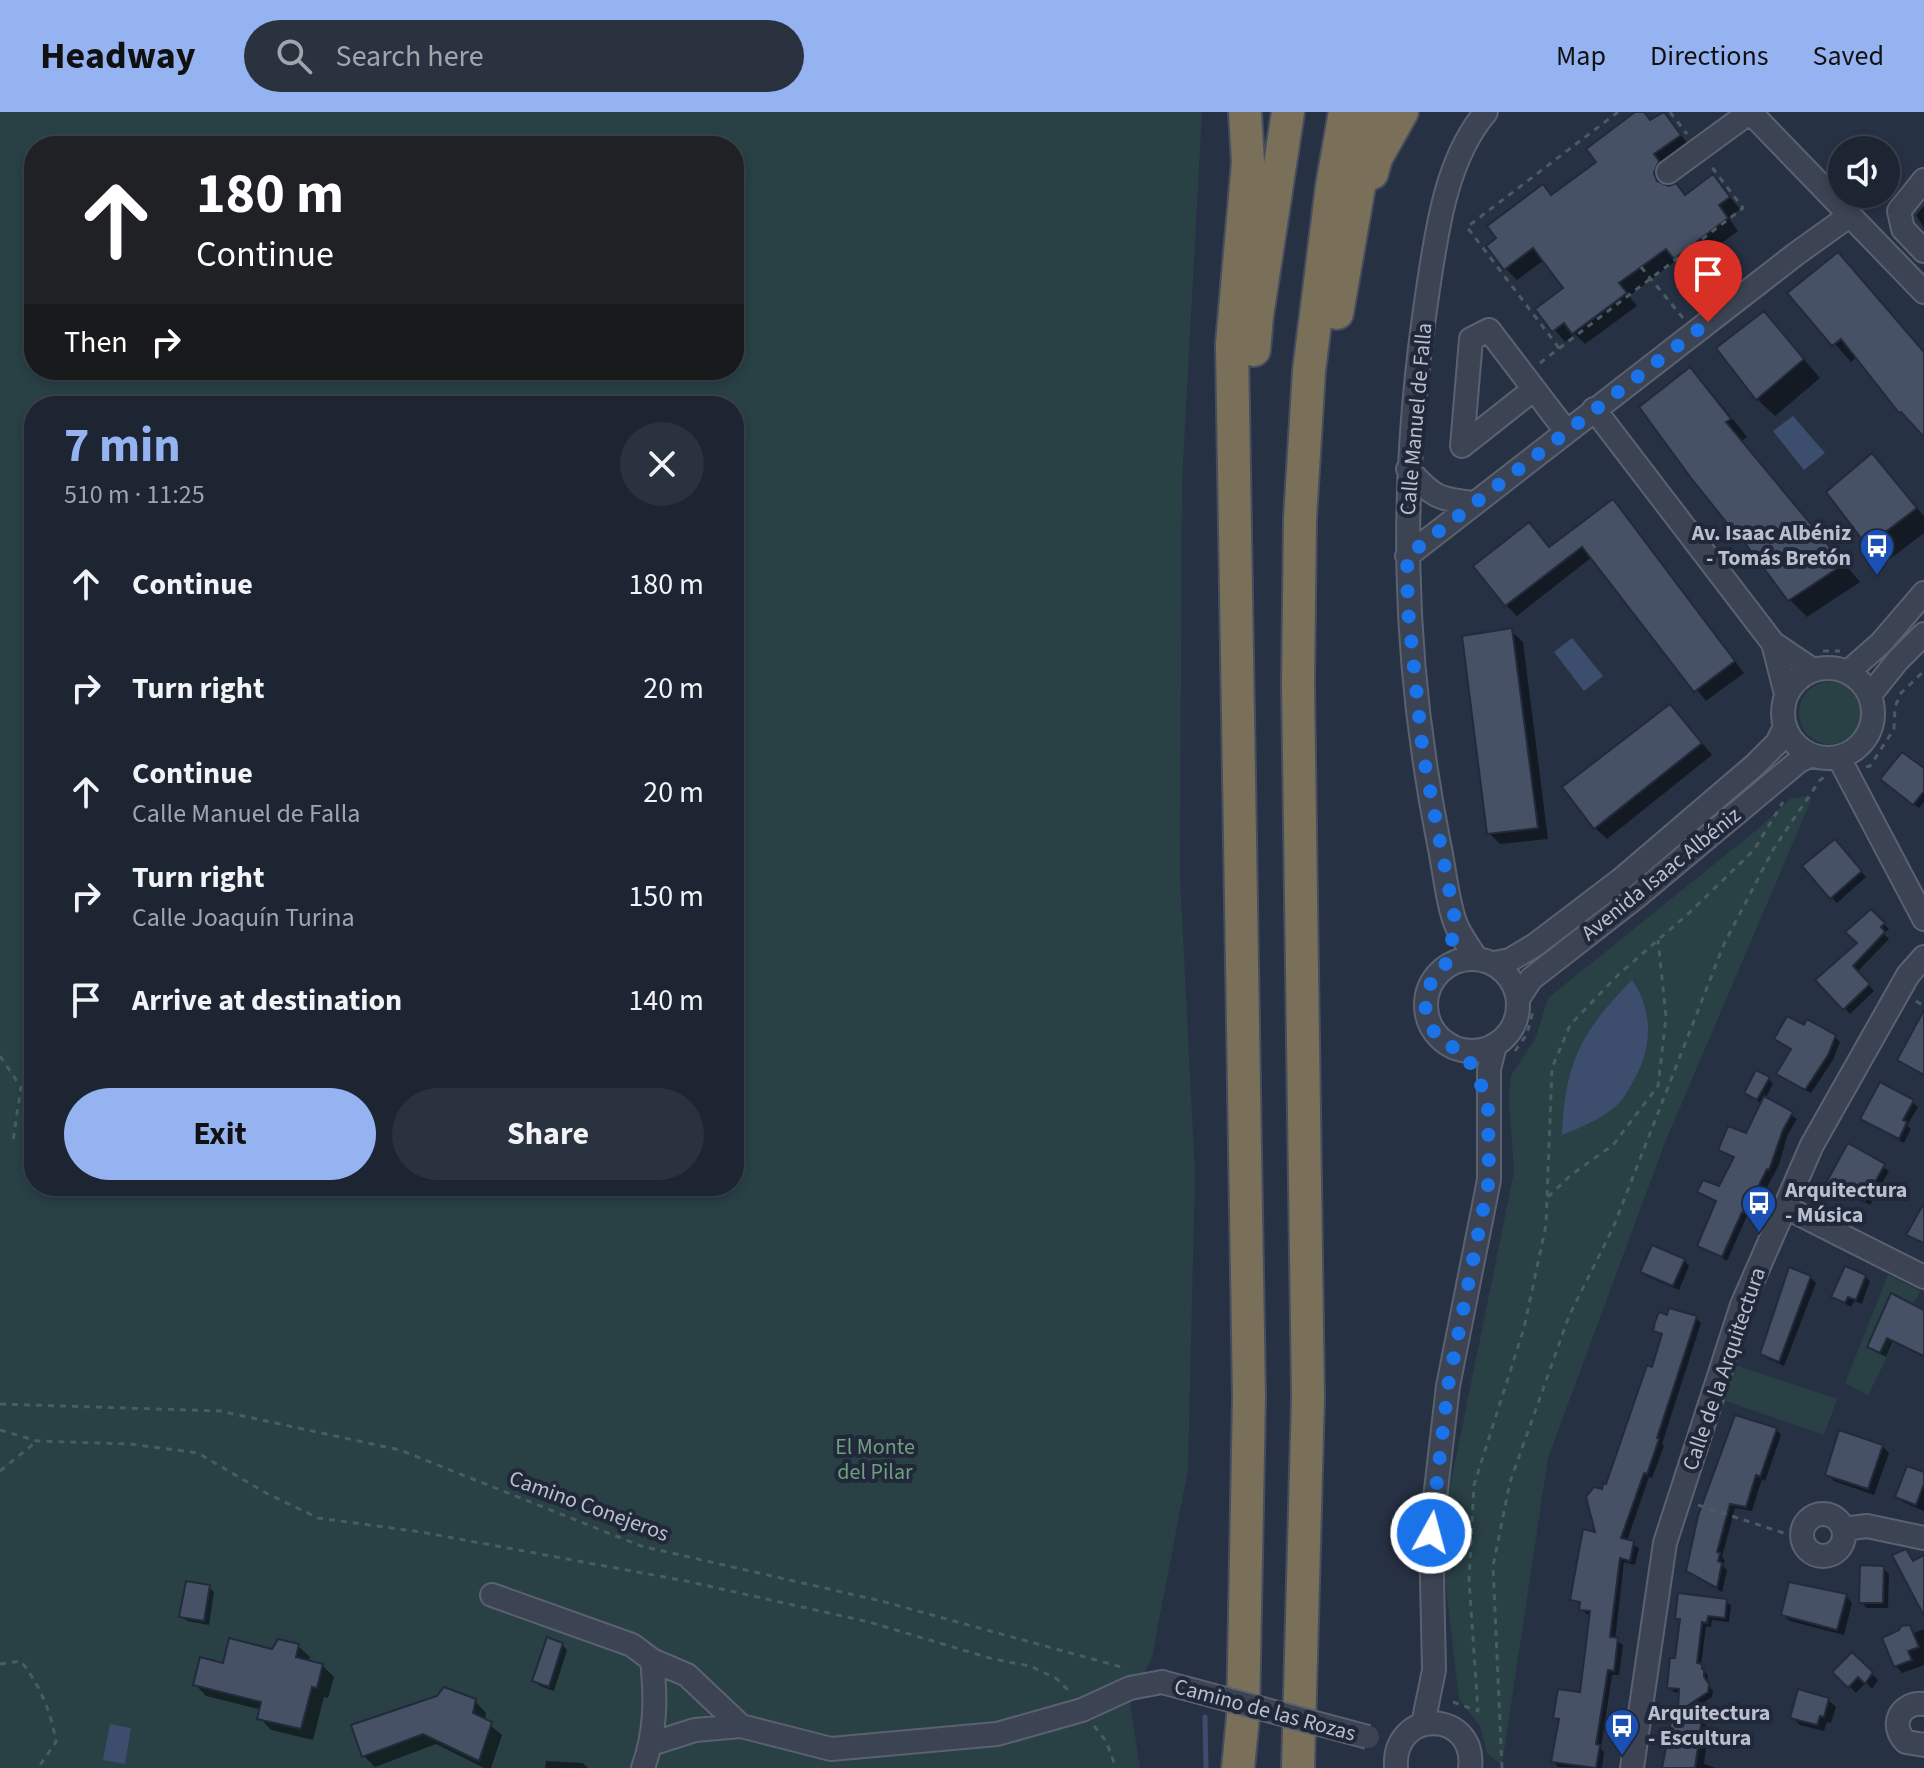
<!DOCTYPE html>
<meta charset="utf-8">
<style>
body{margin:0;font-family:"Source Sans 3",sans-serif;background:#2a313f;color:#f1f3f6;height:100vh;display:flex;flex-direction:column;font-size:30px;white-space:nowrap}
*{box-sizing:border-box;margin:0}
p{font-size:26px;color:#a0a5ac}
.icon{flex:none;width:44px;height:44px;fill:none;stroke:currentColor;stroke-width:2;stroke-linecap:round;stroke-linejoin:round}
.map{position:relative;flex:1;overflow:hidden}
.drawer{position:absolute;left:24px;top:284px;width:720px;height:800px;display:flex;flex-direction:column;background:#1d2533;border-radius:32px;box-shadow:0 4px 12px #0003,0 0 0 2px #3b424e}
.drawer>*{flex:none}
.guide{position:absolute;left:24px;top:24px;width:720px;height:244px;border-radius:32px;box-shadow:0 4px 12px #0003,0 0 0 2px #3b424e;background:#202124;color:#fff;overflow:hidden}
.controls{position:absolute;left:1828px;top:24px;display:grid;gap:16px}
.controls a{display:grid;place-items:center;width:72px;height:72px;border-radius:50%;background:#1d2533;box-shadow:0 4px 12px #0003,0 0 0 2px #3b424e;font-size:40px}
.pin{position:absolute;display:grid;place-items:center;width:68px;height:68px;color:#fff;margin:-82px -34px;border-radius:50% 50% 50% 0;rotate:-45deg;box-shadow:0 0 8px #0007}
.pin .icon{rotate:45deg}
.me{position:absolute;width:88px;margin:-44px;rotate:7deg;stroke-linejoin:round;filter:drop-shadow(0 0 6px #0008)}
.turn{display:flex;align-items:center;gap:28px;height:168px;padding:0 40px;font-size:36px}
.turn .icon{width:104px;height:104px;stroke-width:2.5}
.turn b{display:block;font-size:56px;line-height:68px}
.then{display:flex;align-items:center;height:76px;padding:0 40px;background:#0003;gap:16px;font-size:30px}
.round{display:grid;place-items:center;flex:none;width:84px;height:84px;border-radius:42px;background:#2a313f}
.head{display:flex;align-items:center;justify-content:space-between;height:136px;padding:0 40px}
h1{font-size:48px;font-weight:700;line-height:60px;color:#95b2f1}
.primary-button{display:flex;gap:16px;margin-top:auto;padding:16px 40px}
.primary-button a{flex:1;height:92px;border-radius:48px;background:#95b2f1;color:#111;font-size:32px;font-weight:700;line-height:92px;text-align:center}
.primary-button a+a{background:#2a313f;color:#f1f3f6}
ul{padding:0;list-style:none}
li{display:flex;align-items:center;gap:24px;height:104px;padding:0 40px}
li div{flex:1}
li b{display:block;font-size:30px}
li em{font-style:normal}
header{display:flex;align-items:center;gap:48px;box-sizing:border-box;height:112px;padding:0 40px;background:#95b2f1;color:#111}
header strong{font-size:38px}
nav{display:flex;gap:44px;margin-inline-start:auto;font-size:28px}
.search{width:560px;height:72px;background:#2a313f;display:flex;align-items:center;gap:20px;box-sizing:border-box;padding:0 28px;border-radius:44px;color:#a0a5ac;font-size:30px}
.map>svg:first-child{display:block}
.green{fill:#294045;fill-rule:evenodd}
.water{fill:#3d4d6d}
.shadow{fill:#0007}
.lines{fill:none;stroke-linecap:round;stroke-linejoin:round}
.stream{stroke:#3d4d6d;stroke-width:5}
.building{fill:#465166;stroke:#222a3b;stroke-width:2}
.minor-casing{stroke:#5a6171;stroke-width:26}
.highway-casing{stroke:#464e5e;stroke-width:36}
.path{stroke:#485c61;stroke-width:3;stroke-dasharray:6 6;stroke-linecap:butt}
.minor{stroke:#3c4453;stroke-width:22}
.highway{stroke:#7a6f59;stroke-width:32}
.minor-bridge-casing{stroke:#5a6171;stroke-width:26;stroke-linecap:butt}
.minor-bridge{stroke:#3c4453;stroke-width:22}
.route{stroke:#1a73e8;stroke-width:14;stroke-dasharray:0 25.2}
.labels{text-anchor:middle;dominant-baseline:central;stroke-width:8;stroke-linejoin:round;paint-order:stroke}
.street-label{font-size:22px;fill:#b9bfcd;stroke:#202839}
.poi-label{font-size:22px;font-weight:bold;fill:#b9bfcd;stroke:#202839;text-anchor:start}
.park-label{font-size:22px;fill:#709e7e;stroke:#202839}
</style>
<header>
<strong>Headway</strong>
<div class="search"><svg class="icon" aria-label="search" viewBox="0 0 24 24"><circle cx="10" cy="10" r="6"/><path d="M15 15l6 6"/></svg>Search here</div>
<nav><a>Map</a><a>Directions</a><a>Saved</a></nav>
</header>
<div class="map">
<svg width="1924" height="1656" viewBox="0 0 1924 1656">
<rect width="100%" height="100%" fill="#273144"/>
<path class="green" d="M0,0H1202L1182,370L1180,765L1195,1062L1188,1357L1152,1545L1130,1591L1140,1656H0ZM34,34H734V258H34ZM34,294H734V1074H34Z
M1799 601a31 31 0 1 1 62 0a31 31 0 1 1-62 0Z
M1808,684L1812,686L1664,1033L1548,1346L1502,1653L1487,1641L1480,1614L1459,1587L1440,1424L1514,1060L1509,987L1511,964L1536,925L1548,886L1758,717L1790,687Z
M1888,1163L1920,1179L1868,1283L1845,1271Z
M1735,1253L1837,1287L1824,1323L1723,1288Z"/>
<path class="water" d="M1793,304L1825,341L1804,358L1773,319Z
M1572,526L1603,564L1584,579L1554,540Z
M1632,868C1655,901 1652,940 1631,973C1627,980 1623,988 1617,993C1602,1007 1581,1015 1562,1023C1565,950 1581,920 1632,868Z
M110,1612L131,1616L125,1652L103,1648Z"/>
<path class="shadow" d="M1639,0H1642L1651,9L1662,1L1691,35L1666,67V75L1686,84L1712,64L1740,97L1729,106L1738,119L1686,157L1677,148L1629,184L1637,194L1585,232L1575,222L1565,230L1538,198L1566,177L1544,148L1517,168L1505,156L1552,85L1598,50Z
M1924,94V116L1916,103Z
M1790,181L1924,241V322L1901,300L1857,245L1851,250Z
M1764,201L1820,266L1775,304L1757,287Z
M1690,258L1707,275L1747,325L1742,329L1860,470L1807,505L1790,488L1736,419Z
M1871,343L1924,404V421L1886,450L1869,432Z
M1613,389L1744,561L1706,589L1592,445L1517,504L1506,493L1550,437Z
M1511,519L1523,530L1548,727L1500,732L1489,721Z
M1681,606L1712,643L1607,727L1595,716Z
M1924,659V690L1919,696L1887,672Z
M1840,735L1866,765L1837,791L1832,786Z
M1871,799L1889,817L1884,822L1889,827L1857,860L1874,879L1850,902L1818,868L1859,831Z
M1835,925L1840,930L1833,948L1811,981L1779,962L1792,938L1776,927Z
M1768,966L1773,972L1765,987L1797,1007L1787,1024L1779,1053L1751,1105L1747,1104L1727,1149L1700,1133L1717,1091L1699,1080L1720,1076L1735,1047L1720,1037L1747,1023L1762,992L1746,981Z
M1912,990L1918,995L1907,1014L1911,1017L1904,1031L1863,1006Z
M1849,1034L1889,1059L1870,1093L1834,1076L1829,1071Z
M1684,1148L1689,1154L1679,1178L1648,1165L1643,1160Z
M1865,1164L1870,1169L1862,1192L1854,1189L1851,1195L1834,1185Z
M1810,1165L1816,1171L1784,1254L1768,1247L1763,1242Z
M1908,1201L1924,1209V1245L1893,1230L1886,1245L1876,1240L1870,1234Z
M1696,1206L1701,1211L1662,1332L1664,1334L1652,1366L1649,1365L1627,1429L1639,1436L1635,1453L1624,1450L1615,1528L1623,1533L1619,1563H1612L1601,1637L1604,1640L1602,1656L1558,1655L1553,1649L1561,1611L1555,1605L1582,1582L1592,1503L1586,1502L1581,1497L1582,1493L1572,1487L1598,1423L1603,1380L1664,1225L1655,1219Z
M1776,1317L1781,1323L1765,1369L1762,1367L1752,1399L1735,1396L1722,1445L1725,1448L1723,1454L1727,1458L1722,1480L1688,1459Z
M1882,1334L1889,1341L1874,1383L1834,1369L1827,1362Z
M1924,1362V1399L1903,1390L1897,1385Z
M1883,1456L1889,1462L1888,1496H1867L1861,1490Z
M209,1475L214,1480L209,1513L187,1509L181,1504Z
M1846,1484L1852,1491L1844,1523L1790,1509L1783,1503Z
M1726,1489L1731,1494L1729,1510L1712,1508L1711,1515L1706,1514L1701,1554L1708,1564L1707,1572L1713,1579L1712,1585L1684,1603L1680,1599L1681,1581L1674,1580L1669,1575L1677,1549L1681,1511L1677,1506Z
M1909,1515L1914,1521L1924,1517V1553L1902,1561L1896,1554Z
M562,1532L567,1538L554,1579L540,1574L535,1569Z
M298,1534L310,1545L308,1550L322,1553L334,1565L328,1586L324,1585L313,1628L271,1618L260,1606L262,1598L206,1584L195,1572L224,1553Z
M1852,1543L1878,1568L1872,1577L1866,1570L1856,1581L1835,1560Z
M1828,1588L1836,1595L1831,1611L1827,1610L1824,1619L1800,1613L1792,1605Z
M475,1589L486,1601L485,1609L502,1623L491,1656H484L436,1632L375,1655L364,1644Z
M1701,1608L1709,1616L1704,1652L1716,1656H1664Z
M546,1649L583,1651L588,1656H545Z"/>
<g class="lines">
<path class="stream" d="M1205,1605L1206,1656"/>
</g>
<path class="building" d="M1635,0H1644L1650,8L1664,0L1681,23L1654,42L1659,49L1654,61L1657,69L1669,74L1676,71L1685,83L1713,62L1730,85L1719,93L1728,106L1674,147L1666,137L1619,171L1627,181L1572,222L1564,211L1552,220L1535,197L1563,176L1533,136L1504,158L1486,134L1496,126L1487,114L1543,72L1551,83L1596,50L1586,37Z
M1838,140L1924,240V325L1901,300L1899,301L1841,227L1832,234L1787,181Z
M1764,199L1804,247L1756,288L1716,236Z
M1690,255L1731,307L1726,310L1844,452L1788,489L1736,419L1734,420L1691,366L1639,295Z
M1872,341L1917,396L1867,434L1826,380Z
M1613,387L1735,549L1694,580L1582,435L1505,494L1473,454L1529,410L1549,435Z
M1512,516L1538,716L1487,722L1462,524Z
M1670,592L1702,631L1594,717L1562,675Z
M1902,640L1924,656V679L1913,693L1880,667Z
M1835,727L1862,759L1830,787L1802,754Z
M1871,797L1885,811L1881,815L1885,820L1853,854L1870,872L1843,898L1815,868L1857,831L1845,820Z
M1924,898V963L1897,948Z
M1787,904L1804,913L1807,907L1836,923L1828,943L1805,978L1776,962L1791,937L1774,927Z
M1756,958L1770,965L1757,988L1744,981Z
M1880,970L1914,988L1903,1008L1907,1010L1899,1027L1860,1007Z
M1764,984L1793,1000L1783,1018L1769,1058L1767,1057L1745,1101L1742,1100L1722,1145L1697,1134L1716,1089L1697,1080L1703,1068L1719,1074L1734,1045L1718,1038L1728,1014L1746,1021Z
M1848,1031L1885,1052L1864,1090L1826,1071Z
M1924,1091V1131L1906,1123Z
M1652,1133L1685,1147L1673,1174L1640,1160Z
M1845,1154L1866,1163L1856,1188L1848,1185L1845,1191L1831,1185Z
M1789,1155L1811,1164L1779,1250L1760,1242Z
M1891,1181L1924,1198V1244L1887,1226L1880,1241L1867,1235Z
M1669,1196L1697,1204L1657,1326L1659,1327L1647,1362L1644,1361L1621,1426L1634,1429L1630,1449L1620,1446L1610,1525L1618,1526L1614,1559L1608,1558L1596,1632L1600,1633L1596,1656L1551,1650L1559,1607L1553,1606L1558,1577L1580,1580L1590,1499L1579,1498L1580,1490L1570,1488L1583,1417L1595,1420L1586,1385L1594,1375L1602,1377L1603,1371L1606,1372L1647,1253L1652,1255L1662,1222L1653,1219L1655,1210L1659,1200L1667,1203Z
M1735,1303L1777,1316L1760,1365L1756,1363L1746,1395L1730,1392L1717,1440L1720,1441L1718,1449L1722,1451L1717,1476L1686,1459L1698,1404Z
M1839,1318L1883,1333L1868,1377L1825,1363Z
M1907,1354L1924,1360V1372L1916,1393L1895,1385Z
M1906,1437L1913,1449L1924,1443V1504L1892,1443Z
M1860,1453L1884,1454L1883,1491H1859Z
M186,1469L210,1473L204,1509L179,1505Z
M1789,1470L1847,1482L1837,1518L1781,1503Z
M1678,1481L1727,1487L1725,1506L1708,1504L1707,1511L1702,1510L1697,1551L1702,1552V1557H1704V1565L1709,1572L1708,1580L1678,1600L1679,1577L1667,1576L1670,1546H1675L1680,1507H1675Z
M1910,1513L1919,1535L1908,1539L1912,1548L1894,1555L1882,1526L1899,1518L1901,1514Z
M547,1525L563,1531L549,1575L532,1569Z
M229,1526L272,1537L278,1527L299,1532L296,1545L323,1552L317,1576L312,1575L301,1617L257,1607L261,1590L193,1573L200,1545L223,1551Z
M1852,1540L1873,1560L1865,1572L1858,1565L1848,1576L1832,1560Z
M444,1575L476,1587L473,1601L492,1610L479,1649L423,1622L362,1645L351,1613L437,1584Z
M1798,1577L1829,1586L1824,1605L1820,1604L1817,1613L1790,1606Z
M1678,1603L1702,1606L1695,1656H1662L1672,1604L1678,1605Z"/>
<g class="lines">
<g class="minor-casing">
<path id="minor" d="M1668,60L1750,0L1924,180
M1924,68L1899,99L1903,117L1924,139
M1534,277L1462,334L1471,227L1489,218L1566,319
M1594,297L1773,531L1813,558
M1408,357C1433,385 1437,387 1475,391
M1407,444L1796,142L1849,104
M1773,531L1786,582
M1783 601a45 45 0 1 1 90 0a45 45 0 1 1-90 0Z
M1848,560L1881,531L1924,481
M1870,583L1898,548L1924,522
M1839,646L1924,807
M1476,846C1470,836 1462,826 1457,815C1448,796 1444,754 1439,732C1401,541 1399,369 1428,177C1437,118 1446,47 1486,0
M1426 893a46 46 0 1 1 92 0a46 46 0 1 1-92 0Z
M1494,851L1510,848L1535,833L1623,766L1755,653L1777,631L1784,617
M1518,887L1531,867L1635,786L1799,649L1810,644
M1785,1095L1924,1165
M1802 1423a21 21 0 1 1 42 0a21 21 0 1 1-42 0Z
M1843,1417L1867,1414L1924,1426
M492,1483L632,1533L652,1548L687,1563L741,1614L831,1637L997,1622L1082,1598L1130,1576L1162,1570
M1924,1592C1900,1590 1889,1613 1906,1630L1924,1633
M1423,1612L1434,1558L1431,1421L1448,1274L1489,1068V957L1495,933
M651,1632L695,1618L741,1614
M643,1656C656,1620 656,1586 652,1548
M1396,1656C1392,1595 1477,1598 1470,1656
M1632,1656L1665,1431L1742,1193L1812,1033L1908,863L1924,845"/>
</g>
<g class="highway-casing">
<path id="highway" d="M1372,61L1376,46L1402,0
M1337,201L1372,0
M1254,238L1257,204L1288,0
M1238,1656L1243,1605L1249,1285L1232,232L1248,50L1245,0
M1298,1656L1308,1285L1298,572L1300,407L1309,259L1332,74L1345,0"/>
</g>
<path class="path" d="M1670,0L1687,22
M1641,155L1683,206
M1559,236L1467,115L1618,0
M1540,251L1743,96L1711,54
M1823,539H1840
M1866,655L1870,654L1894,617L1895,595L1901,581L1924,559
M1916,889L1924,894
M1515,939L1527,922L1533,899
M0,944L21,975L13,1029
M1548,1085L1571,1063L1613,1033L1658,974L1666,905L1658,828
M0,1292L220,1299L400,1338L641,1434L881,1489L1125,1556
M0,1318L37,1329L130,1332L198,1341L266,1381L318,1406L421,1420L686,1469L869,1510L993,1547L1030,1554L1057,1567L1071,1581
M0,1359L37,1329
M1698,1393L1802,1427
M0,1552L21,1549C40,1574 51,1599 56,1630L38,1656
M1453,1590L1478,1599L1469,1468L1474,1373L1524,1216L1546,1113L1552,956L1570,913L1619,862L1689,801L1754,738L1783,690
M1094,1614L1106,1629L1116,1656
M1502,1656L1493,1454L1510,1370L1569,1204L1613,1116L1724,832L1774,736L1820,668L1825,665"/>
<use href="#minor" class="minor"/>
<use href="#highway" class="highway"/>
<g class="minor-bridge-casing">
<path id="minor-bridge" d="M1162,1570L1368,1625"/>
</g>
<use href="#minor-bridge" class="minor-bridge"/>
</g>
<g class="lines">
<path class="route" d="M1431,1421L1448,1274L1489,1068L1488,996L1478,963L1462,938L1449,934L1438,925L1430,914L1426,902L1425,888L1428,875L1445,854L1456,813L1423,642L1408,498L1407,444L1708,210"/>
</g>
<defs>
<g id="bus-pin" transform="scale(1.8)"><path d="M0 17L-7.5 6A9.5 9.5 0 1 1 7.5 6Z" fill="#1a4fb4" stroke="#202839"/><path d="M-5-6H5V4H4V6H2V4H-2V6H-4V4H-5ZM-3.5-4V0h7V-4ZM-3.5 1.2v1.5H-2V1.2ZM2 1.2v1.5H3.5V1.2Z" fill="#fff"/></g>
</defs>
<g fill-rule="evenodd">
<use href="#bus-pin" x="1877" y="434"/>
<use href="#bus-pin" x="1759" y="1091"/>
<use href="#bus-pin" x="1622" y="1614"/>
</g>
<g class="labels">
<g class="street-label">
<text transform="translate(1416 307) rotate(-85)">Calle Manuel de Falla</text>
<text transform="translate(1661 762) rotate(-39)">Avenida Isaac Albéniz</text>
<text transform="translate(1724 1257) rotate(-71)">Calle de la Arquitectura</text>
<text transform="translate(589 1394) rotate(20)">Camino Conejeros</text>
<text transform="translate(1265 1598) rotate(15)">Camino de las Rozas</text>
</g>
<g class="poi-label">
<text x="1851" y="421" text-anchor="end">Av. Isaac Albéniz<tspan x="1851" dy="25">- Tomás Bretón</tspan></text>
<text x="1785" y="1078">Arquitectura<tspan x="1785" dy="25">- Música</tspan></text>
<text x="1648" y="1601">Arquitectura<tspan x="1648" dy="25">- Escultura</tspan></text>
</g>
<g class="park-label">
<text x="875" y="1335">El Monte<tspan x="875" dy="25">del Pilar</tspan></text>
</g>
</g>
</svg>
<div class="controls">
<a><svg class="icon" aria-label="sound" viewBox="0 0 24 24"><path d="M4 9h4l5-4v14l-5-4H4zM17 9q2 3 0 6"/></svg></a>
</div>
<div class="pin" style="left:1708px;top:210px;background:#d93025"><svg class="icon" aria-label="arrive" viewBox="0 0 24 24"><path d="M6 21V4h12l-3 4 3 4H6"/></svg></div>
<svg class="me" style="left:1431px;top:1421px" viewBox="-20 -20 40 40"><circle r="17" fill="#1a73e8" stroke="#fff" stroke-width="3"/><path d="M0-11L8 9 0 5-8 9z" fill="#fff"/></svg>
<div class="guide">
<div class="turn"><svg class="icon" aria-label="ahead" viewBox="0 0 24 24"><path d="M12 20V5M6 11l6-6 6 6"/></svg><div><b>180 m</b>Continue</div></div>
<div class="then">Then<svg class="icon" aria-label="right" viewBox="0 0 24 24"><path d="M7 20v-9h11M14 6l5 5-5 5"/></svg></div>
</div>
<section class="drawer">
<div class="head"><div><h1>7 min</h1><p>510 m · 11:25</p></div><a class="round"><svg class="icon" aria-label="close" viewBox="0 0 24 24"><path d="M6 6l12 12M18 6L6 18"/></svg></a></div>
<ul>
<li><svg class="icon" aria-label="ahead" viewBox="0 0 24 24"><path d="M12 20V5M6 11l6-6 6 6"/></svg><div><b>Continue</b></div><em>180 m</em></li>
<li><svg class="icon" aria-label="right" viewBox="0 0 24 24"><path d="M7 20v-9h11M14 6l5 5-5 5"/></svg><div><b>Turn right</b></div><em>20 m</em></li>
<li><svg class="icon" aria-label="ahead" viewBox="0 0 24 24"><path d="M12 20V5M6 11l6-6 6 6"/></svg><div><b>Continue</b><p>Calle Manuel de Falla</p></div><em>20 m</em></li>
<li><svg class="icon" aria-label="right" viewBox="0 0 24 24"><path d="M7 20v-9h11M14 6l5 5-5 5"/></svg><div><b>Turn right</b><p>Calle Joaquín Turina</p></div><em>150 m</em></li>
<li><svg class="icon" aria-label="arrive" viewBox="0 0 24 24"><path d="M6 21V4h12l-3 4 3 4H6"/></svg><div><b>Arrive at destination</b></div><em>140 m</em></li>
</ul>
<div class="primary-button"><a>Exit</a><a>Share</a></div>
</section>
</div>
